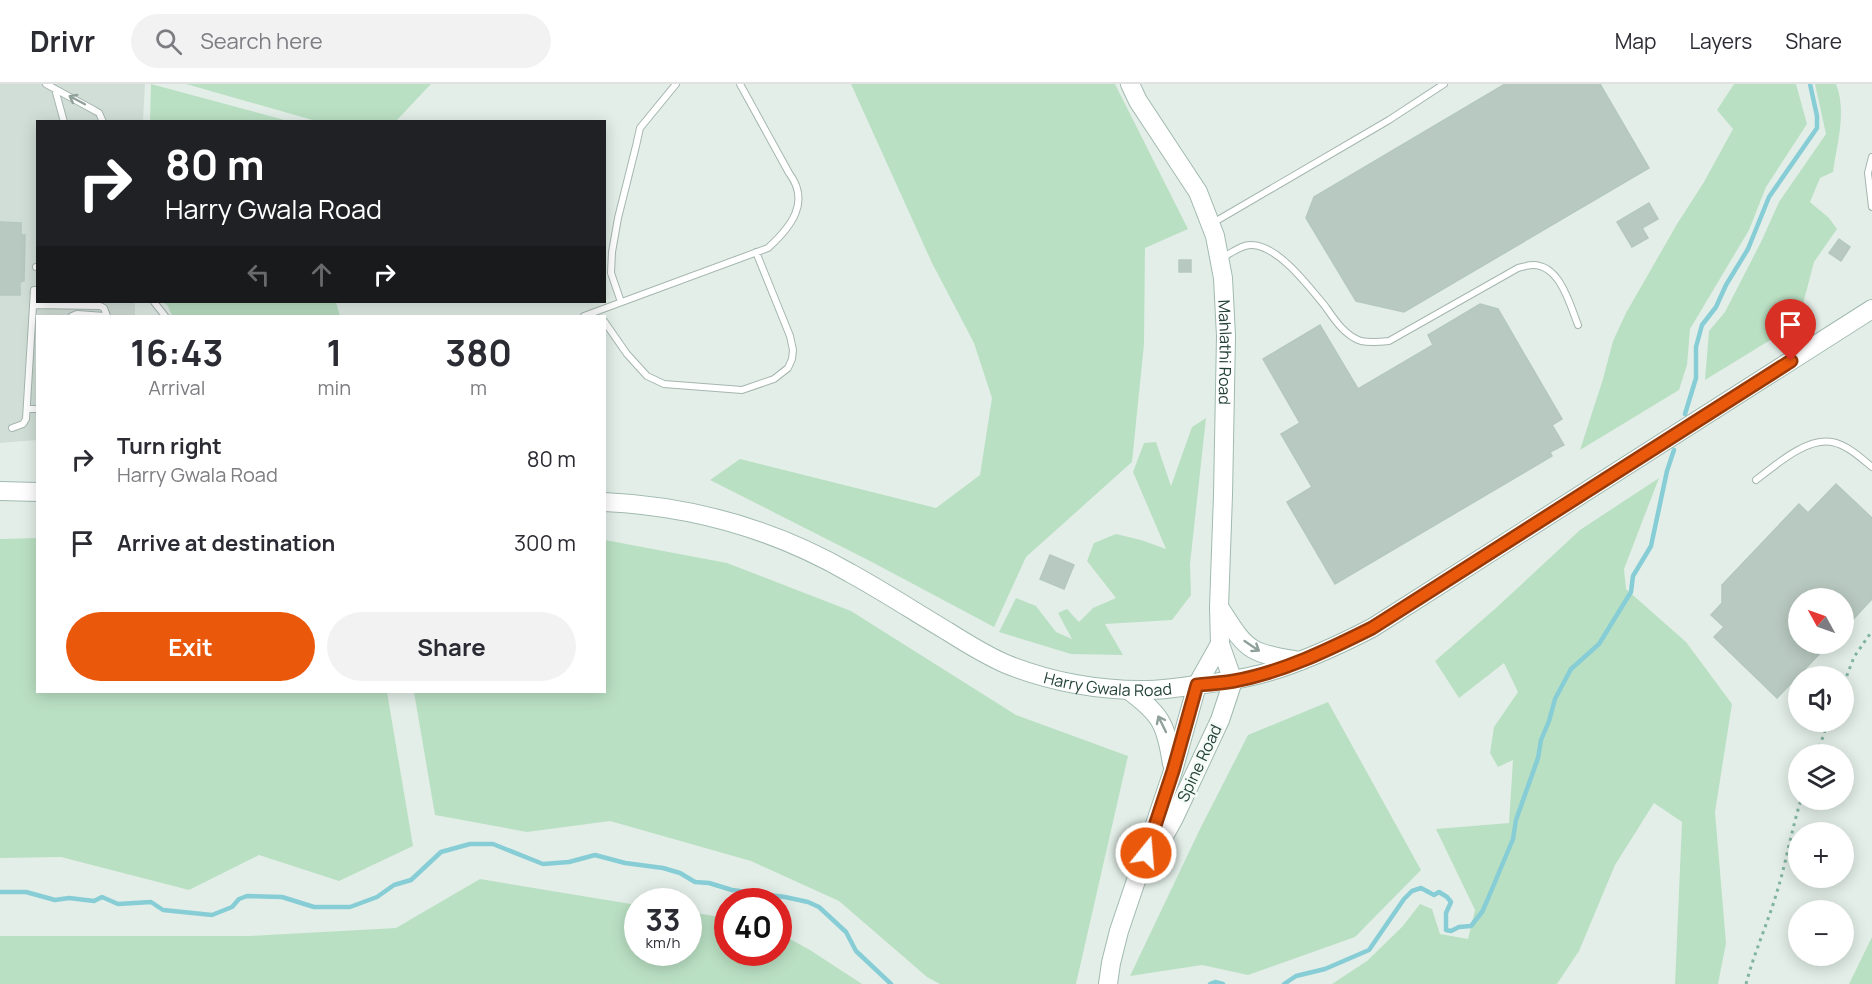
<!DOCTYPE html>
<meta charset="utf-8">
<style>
body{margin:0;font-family:Manrope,sans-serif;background:#f2f2f3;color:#2b2b33;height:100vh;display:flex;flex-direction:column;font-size:22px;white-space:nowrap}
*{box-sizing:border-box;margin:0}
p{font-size:20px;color:#7c7c81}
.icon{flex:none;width:33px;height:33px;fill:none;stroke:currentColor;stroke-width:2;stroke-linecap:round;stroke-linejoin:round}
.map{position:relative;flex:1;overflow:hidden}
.side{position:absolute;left:36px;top:231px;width:570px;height:378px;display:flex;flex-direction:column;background:#fff;border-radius:0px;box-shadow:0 3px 15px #0003}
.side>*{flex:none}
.banner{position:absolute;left:36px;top:36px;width:570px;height:183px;border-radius:0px;box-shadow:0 3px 15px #0003;background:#202124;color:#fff;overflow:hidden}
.needle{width:39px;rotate:310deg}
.controls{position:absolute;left:1788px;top:504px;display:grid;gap:12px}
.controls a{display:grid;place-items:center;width:66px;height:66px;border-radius:50%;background:#fff;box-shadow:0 3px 15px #0003;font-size:30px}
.speed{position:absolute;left:624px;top:804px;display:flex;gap:12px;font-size:30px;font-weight:700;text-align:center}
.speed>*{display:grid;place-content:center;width:78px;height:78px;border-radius:50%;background:#fff;box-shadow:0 3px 15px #0003;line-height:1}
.speed small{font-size:15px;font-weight:400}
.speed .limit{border:9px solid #d22;background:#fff;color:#111}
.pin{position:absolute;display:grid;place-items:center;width:51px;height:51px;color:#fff;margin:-62px -26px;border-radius:50% 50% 50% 0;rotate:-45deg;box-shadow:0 0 6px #0007}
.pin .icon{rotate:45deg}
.me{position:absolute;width:66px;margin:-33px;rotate:17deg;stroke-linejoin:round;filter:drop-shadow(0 0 4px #0008)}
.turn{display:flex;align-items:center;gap:21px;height:126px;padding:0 30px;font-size:27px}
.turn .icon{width:78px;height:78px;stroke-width:2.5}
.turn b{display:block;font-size:42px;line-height:51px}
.lanes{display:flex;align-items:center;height:57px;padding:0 30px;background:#0003;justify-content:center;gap:30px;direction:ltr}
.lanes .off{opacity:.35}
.eta{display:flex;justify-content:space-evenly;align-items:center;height:102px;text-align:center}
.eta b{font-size:36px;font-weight:700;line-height:42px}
.cta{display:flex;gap:12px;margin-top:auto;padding:12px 30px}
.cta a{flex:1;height:69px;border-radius:36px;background:#ea580c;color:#fff;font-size:24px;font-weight:700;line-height:69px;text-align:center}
.cta a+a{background:#f2f2f3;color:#2b2b33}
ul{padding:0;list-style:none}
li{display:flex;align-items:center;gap:18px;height:84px;padding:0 30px}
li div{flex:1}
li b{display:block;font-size:22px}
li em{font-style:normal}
header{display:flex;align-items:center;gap:36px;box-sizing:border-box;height:84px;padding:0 30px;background:#fff;border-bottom:2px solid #e1e1e2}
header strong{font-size:28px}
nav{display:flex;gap:33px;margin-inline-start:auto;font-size:21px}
.search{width:420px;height:54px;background:#f2f2f3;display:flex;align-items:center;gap:15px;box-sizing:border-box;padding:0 21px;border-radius:33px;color:#7c7c81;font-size:22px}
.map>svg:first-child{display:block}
.built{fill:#d1ded7}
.green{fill:#bae0c3}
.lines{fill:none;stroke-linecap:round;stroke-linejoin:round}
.stream{stroke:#87cdd6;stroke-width:4.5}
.building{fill:#b8c9c1;stroke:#b5c8bf;stroke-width:1.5}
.lane-casing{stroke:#a5b6af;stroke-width:8}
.secondary-casing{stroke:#a0bab0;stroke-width:20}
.path{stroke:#81b3a2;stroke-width:3;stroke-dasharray:3 4.5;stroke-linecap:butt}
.lane{stroke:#fff;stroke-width:6}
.secondary{stroke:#fff;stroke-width:18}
.oneway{stroke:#90a09b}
.route-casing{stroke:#983908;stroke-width:15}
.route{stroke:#ea580c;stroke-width:10}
.labels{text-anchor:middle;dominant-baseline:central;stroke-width:5;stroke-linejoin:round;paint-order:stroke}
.street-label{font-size:16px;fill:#214037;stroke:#f4faf6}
</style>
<header>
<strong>Drivr</strong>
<div class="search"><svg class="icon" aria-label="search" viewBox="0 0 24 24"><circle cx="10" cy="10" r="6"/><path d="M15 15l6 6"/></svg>Search here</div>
<nav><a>Map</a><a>Layers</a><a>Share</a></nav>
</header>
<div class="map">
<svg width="1872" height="900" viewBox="0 0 1872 900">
<rect width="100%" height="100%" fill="#e3eee8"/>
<path class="built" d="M0,0H145L143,37L38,38V218H135V232H38L37,356L0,359Z"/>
<path class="green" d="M151,0L288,37H150Z
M186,0H431L396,37H316Z
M851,0H1115L1188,145L1145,164L1144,260L1132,378L1026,473L994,543L870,477L710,396L740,375L936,424L980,391L992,314L974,259L932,179Z
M1734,0H1796L1807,40L1766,103L1749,146L1690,245L1687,281L1679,306L1580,366L1603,295L1613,257L1626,229L1677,140L1704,98L1733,45L1717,26Z
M1815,0H1836C1847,27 1837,60 1833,88L1820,94L1810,118L1829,134L1837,145L1814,178L1798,239L1705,296L1709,247L1725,228L1761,158L1779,118L1826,50Z
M163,218H336L340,232H172L168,222Z
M1206,334L1190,480L1191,511L1172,536L1105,540L1123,571L1071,570L999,548L1016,514L1036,522L1056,548L1072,555L1058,529L1067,525L1079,538L1093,524L1116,514L1087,477L1094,459L1116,450L1141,456L1166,465L1133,388L1144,359L1156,358L1171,402L1192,343Z
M1659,394L1624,485L1626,505L1686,558L1732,620L1715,728L1726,859L1718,900H1675L1682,738L1654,719L1615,781L1579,867L1557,900H1332L1367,877L1402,843L1420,820L1432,825L1440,850L1468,855L1475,826L1436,745L1509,739L1513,676L1498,683L1490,669L1494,643L1518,608L1504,579L1459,614L1435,577L1496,524L1580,446Z
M37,454L38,608H387L413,762L339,797L259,771L189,806L61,773L0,774V455Z
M605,456L727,479L851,527L1016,631L1128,672L1076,900H940L927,893L839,817L751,777L610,737L527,748L435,731L414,608H604Z
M1328,618L1421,786L1355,853L1248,891L1202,881L1130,892L1200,745L1248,651Z
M480,795L637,821L638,868H688L689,828L727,834L728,868H778L779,849L810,866L862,900H0V852H249L396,844Z
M1872,853V900H1849Z"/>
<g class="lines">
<path class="stream" d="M1685,330L1696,294V263L1702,241L1716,223L1726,201L1748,165L1769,113L1817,44V32L1810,0
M0,808H26L55,816L69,814L94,817L102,813L118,820L151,818L163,826L212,831L232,823L239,815L247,812L282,813L314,823H350L377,813L394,801L411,796L441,768L470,760H493L543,780L569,778L595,771L625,779L663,784L680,789L695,798L709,799L732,806L785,813L808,818L819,823L846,848L856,867L891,900
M1210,900L1215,898L1223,900
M1284,900L1296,892L1325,885L1369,866L1404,815L1412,807L1421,804L1434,811L1439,808L1447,813L1451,818L1446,829V846L1451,847L1459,843L1471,842L1482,828L1487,817L1513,755L1516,736L1538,674L1541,656L1549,637L1555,615L1571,585L1599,560L1631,508L1633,492L1651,462L1667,387L1674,366"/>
</g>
<path class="building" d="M1505,0H1600L1649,84L1404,228L1356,217L1306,134L1314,113Z
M1649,119L1658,135L1642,144L1648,154L1632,163L1617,138Z
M0,138L21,139V151H25L24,197L20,198V211H0Z
M1839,155L1850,163L1841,177L1829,169Z
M1179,176H1191V188H1179Z
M1480,220L1498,225L1562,335L1552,341L1564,361L1550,368L1552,372L1335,500L1287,418L1312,403L1281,350L1300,339L1263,275L1320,241L1358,305L1433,261L1428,251Z
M1836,400L1872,434V515L1844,545V514H1798V560H1829L1777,614L1714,553L1724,543L1711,531L1722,519V501L1799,420L1808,429Z
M1050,471L1074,481L1064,505L1040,495Z"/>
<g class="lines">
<g class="lane-casing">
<path id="lane" d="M46,0L92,25L99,29L103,38
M55,5L64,38
M1872,73L1868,89L1872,123
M1211,140L1389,36L1444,0
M1223,173C1232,169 1242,160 1252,161C1279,162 1309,203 1325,222C1334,235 1345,252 1361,257C1371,259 1380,258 1389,257L1518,184C1523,183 1528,181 1532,181C1560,180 1570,221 1578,241
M36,183H38
M154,218L165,232
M621,218L611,189L612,168L618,134L636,62L640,44L676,0
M33,221L100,222L104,224L107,232
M72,232L77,230L104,232
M584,232L768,164C791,143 811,118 789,89L740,0
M604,237L627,270L647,292L664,300L742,306L774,295L788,284L792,275L793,266L790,252L756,168
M27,325H38
M12,344L23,340L26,335L34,206H38
M1756,396C1776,381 1805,354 1832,358C1847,361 1860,373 1872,383"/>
</g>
<g class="secondary-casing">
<g id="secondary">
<path id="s1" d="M1130,0L1138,17L1198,108L1215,152L1223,194L1226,252L1223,411L1219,523L1220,560L1233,597L1220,636L1174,734L1155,768L1140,789"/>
<path d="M0,407L38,408"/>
<path id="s2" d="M604,418C691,422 774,445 850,489C883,507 915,528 947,547C966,559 985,571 1006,580C1050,598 1101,607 1148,606C1164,606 1181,603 1197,601C1221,598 1245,595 1268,588C1305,577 1339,561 1372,544L1872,225"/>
<path d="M1219,523C1229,537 1238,556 1253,565C1267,573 1285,574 1300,577"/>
<path d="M1128,606C1161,630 1166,640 1172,680"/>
<path d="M1108,900L1111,879L1119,847L1173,687L1197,601L1220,560"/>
</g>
</g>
<path class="path" d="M1844,599L1854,573L1872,547
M1817,670L1828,638
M1746,900C1754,869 1767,841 1776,811C1786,780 1791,747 1801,716"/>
<use href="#lane" class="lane"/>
<use href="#secondary" class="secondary"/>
</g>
<defs><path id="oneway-shaft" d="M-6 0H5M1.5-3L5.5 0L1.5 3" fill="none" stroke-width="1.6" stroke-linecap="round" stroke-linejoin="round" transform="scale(1.5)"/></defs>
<g class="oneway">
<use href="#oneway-shaft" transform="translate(77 16) rotate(-152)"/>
<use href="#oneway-shaft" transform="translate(1252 562) rotate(34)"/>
<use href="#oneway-shaft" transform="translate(1162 640) rotate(-116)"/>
</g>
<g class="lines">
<g class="route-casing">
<path id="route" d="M1146,769L1173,687L1197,601C1209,600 1222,599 1234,597C1283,588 1328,566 1372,544L1791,277"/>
</g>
<use href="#route" class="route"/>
</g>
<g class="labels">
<g class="street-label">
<text stroke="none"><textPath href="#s1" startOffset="292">Mahlathi Road</textPath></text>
<text stroke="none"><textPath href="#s2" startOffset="544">Harry Gwala Road</textPath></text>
<text transform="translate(1199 679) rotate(-65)">Spine Road</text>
</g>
</g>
</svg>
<div class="controls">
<a><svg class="needle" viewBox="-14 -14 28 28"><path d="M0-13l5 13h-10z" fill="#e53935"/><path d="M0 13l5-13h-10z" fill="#7c7c81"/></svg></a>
<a><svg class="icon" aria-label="sound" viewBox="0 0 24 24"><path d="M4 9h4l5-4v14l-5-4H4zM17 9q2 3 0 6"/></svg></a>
<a><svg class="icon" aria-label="layers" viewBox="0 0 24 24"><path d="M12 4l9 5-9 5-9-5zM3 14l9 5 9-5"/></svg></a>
<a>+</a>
<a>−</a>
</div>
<div class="speed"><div>33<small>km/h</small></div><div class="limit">40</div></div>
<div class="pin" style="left:1791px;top:277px;background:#d93025"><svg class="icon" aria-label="arrive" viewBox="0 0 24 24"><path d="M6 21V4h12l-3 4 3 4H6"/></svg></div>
<svg class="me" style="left:1146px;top:769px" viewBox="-20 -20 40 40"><circle r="17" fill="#ea580c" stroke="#fff" stroke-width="3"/><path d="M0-11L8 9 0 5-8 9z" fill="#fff"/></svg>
<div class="banner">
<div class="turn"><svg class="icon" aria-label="right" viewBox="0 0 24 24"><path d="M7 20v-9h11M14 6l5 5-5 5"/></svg><div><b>80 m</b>Harry Gwala Road</div></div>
<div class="lanes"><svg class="icon off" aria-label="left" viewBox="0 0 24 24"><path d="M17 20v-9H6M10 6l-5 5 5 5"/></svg><svg class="icon off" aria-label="ahead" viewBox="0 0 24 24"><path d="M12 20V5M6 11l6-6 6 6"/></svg><svg class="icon" aria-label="right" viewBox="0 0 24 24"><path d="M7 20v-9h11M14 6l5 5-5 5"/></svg></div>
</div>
<section class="side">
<div class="eta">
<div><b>16:43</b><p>Arrival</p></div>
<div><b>1</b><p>min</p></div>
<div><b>380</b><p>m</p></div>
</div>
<ul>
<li><svg class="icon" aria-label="right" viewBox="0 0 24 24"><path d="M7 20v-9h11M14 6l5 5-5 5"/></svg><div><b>Turn right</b><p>Harry Gwala Road</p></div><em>80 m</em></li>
<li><svg class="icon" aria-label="arrive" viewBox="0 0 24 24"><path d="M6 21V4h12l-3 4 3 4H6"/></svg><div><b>Arrive at destination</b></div><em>300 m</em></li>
</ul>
<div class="cta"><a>Exit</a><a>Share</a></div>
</section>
</div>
